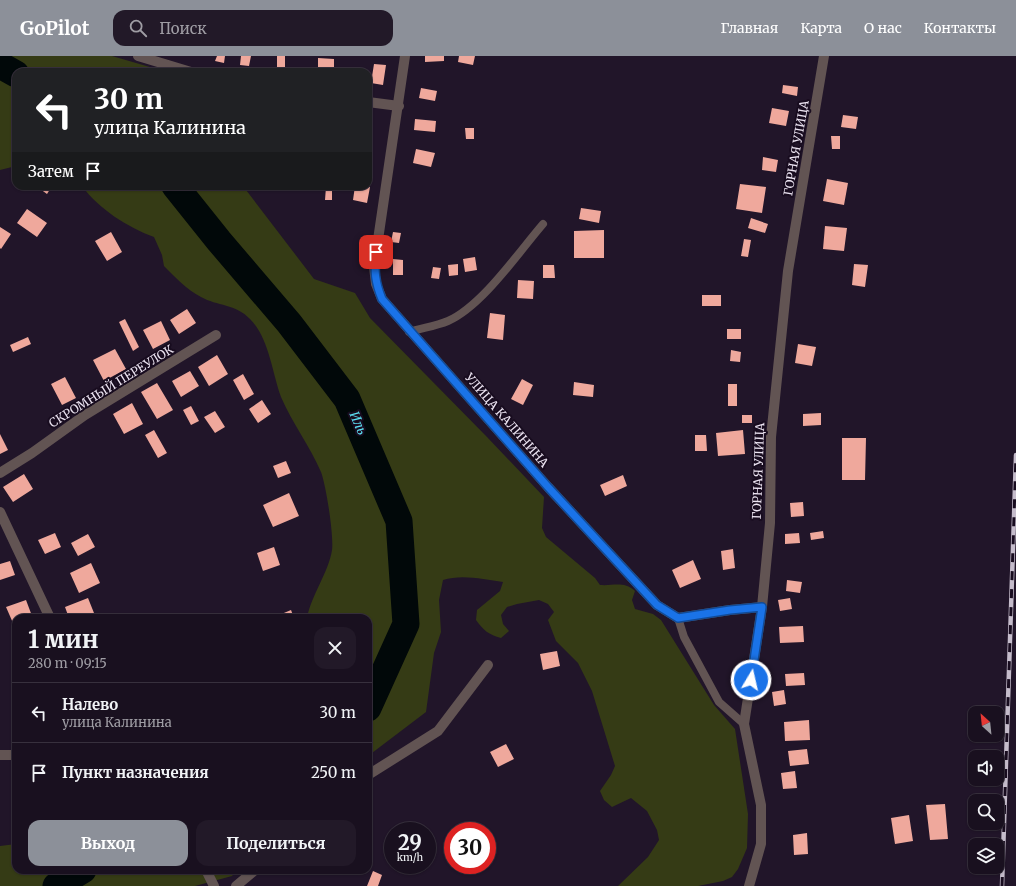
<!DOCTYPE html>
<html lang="ru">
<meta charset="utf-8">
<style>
body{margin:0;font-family:Merriweather,serif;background:#221928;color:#f1f3f6;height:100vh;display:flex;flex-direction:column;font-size:15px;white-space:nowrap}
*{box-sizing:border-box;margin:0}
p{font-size:13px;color:#9f9da4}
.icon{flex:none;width:22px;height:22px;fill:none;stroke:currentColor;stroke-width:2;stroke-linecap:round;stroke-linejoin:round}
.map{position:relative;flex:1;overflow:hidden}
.sheet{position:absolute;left:12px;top:558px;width:360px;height:260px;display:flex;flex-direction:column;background:#19101f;border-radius:12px;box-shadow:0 1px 3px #0004,0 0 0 1px #37303d}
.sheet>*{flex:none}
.banner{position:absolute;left:12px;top:12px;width:360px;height:122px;border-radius:12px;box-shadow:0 1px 3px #0004,0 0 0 1px #37303d;background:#202124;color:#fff;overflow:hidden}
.needle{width:26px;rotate:333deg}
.tools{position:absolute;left:968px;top:650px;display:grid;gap:8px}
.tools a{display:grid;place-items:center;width:36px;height:36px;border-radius:8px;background:#19101f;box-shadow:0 1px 3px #0004,0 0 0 1px #37303d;font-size:20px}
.speed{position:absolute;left:384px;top:766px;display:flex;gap:8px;font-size:20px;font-weight:700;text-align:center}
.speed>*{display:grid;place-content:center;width:52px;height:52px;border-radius:50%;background:#19101f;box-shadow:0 1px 3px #0004,0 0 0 1px #37303d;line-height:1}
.speed small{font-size:10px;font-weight:400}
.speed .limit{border:6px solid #d22;background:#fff;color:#111}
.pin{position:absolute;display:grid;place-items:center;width:34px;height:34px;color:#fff;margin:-17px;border-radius:8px;box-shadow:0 2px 6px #0006}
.me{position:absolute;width:44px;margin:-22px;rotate:9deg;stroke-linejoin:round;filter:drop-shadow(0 0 3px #0008)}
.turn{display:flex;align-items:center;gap:14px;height:84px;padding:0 16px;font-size:18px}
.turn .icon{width:52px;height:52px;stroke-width:2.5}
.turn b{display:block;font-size:28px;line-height:34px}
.then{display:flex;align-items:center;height:38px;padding:0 16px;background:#0003;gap:8px;font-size:15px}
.round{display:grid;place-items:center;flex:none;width:42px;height:42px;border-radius:12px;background:#221928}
.overview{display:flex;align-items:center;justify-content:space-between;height:68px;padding:0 16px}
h1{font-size:24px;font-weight:700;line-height:30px}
.button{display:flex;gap:8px;margin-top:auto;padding:8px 16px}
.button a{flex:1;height:46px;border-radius:12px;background:#8c9099;color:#fff;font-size:16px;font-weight:700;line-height:46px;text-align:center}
.button a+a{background:#221928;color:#f1f3f6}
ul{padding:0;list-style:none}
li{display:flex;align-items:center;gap:12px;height:60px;padding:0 16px;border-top:1px solid #37303d}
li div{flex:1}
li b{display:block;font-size:15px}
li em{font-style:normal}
header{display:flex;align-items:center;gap:24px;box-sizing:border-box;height:56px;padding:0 20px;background:#8c9099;color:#fff}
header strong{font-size:19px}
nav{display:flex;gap:22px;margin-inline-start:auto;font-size:14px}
.search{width:280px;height:36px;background:#221928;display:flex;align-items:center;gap:10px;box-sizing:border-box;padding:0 14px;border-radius:12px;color:#9f9da4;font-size:15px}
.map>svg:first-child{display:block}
.green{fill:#353b15}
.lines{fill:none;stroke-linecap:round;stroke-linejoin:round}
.river{stroke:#010809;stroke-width:27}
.building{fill:#efa89c}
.service{stroke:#625453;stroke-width:8}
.minor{stroke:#625453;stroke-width:10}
.rail-casing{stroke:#c5bccb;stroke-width:4.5}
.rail{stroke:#180c1f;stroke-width:3;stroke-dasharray:9;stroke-linecap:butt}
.route-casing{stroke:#114b97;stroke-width:10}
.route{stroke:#1a73e8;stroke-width:7}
.labels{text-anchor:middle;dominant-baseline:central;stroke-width:4;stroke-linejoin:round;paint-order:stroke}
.street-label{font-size:12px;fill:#ece4f2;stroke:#180c1f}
.water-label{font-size:13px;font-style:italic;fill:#5cdff2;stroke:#180c1f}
</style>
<header>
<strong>GoPilot</strong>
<div class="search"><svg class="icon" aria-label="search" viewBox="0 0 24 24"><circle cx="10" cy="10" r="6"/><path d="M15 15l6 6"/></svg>Поиск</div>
<nav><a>Главная</a><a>Карта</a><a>О нас</a><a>Контакты</a></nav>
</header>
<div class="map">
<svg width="1016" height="830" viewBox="0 0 1016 830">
<rect width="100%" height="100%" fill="#211529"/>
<path class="green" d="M0,0H112L167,16H16V110L0,114Z
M82,130H243L314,223L355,237L370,262L487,381L544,441L542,472L546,481L595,522L600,529C614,530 624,525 635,535L632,544L635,553L653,558L661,564L714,649L735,673L748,758L747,792L738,813L732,821L723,825L698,830H618L648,801L659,784L657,774L647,755L631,742L612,751L604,744L600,735L611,719L615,710L592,635L578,607L556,585L548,564L554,556L548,548L539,544L517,548L507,551L501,559L503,568L509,575L501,582C489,579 483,574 476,564L477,554L500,535L503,526C484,523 461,518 443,524L439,544L441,576L434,597L426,656L368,700V562H307C311,540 329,515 332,494C334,480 326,429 321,416C310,390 292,367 281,341C272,316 269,282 250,263C236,248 217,250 201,241C187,234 175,221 164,210L162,199L154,181C127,171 99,153 82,130Z
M16,788V814H237L232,820L195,830H0V790Z"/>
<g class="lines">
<path class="river" d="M0,9L16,18
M175,130L219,185L289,267L347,343L399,465L406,568L368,652
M56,830L83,814"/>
</g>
<path class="building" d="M217,0H225L224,7L215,5Z
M241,0H251L249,10L240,9Z
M277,0H285V16L277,15Z
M425,0H444V5L425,6Z
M459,0H475L473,9L458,6Z
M318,2L334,3V16H318Z
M374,8L386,9L383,29L371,27Z
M783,29L798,31L797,40L782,37Z
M421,32L437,35L435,45L419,42Z
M772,52L789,55L786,70L769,67Z
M843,59L858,61L856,73L841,71Z
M415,63L436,65L435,76L414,74Z
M465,72H474V83H466Z
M831,80H840V93H832Z
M416,93L435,97L431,111L413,107Z
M763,101L778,104L776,116L762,114Z
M827,123L848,127L844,149L823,145Z
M740,128L766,131L762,157L736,153Z
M36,130H52L47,138Z
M355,130L370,131L367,147L353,144Z
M326,131H332V144H325Z
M581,152L601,155L599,167L579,163Z
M27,153L47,167L37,181L17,167Z
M751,162L768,168L765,177L748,172Z
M825,170L847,172L844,195L823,193Z
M0,171L11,178L1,193L0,192Z
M604,174V202H574V175Z
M111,176L122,196L107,205L95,185Z
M393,176L401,177L399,187L391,186Z
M744,183L751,184L748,201L741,200Z
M475,201L477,214L465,216L463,203Z
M393,203L403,204V219H393Z
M458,208V219L449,220L448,209Z
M854,208L868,209L865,231L852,229Z
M543,209H554L555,222H543Z
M433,211L441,212L439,223L431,222Z
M518,224L534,225L533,243L517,242Z
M702,239H721V250H702Z
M187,253L196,267L179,278L170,264Z
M490,257L505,259L503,284L487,282Z
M125,263L139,291L133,295L119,266Z
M161,265L170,284L153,293L143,274Z
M727,273H741V283H727Z
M28,281L31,288L13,296L10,289Z
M798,288L816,291L812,310L795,307Z
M115,293L126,313L104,325L93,304Z
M731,294L741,296L740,306L730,305Z
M217,299L228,318L209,330L198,311Z
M190,315L199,330L181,341L172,325Z
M243,318L254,338L244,344L233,324Z
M65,321L76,342L62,349L51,328Z
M522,323L533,329L523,349L511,343Z
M574,326L594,329L593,341L573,339Z
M157,327L173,354L157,363L141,336Z
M728,328H737V350H728Z
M262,344L271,358L258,367L249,353Z
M132,347L143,368L124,378L113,358Z
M191,350L199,365L191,369L183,354Z
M215,355L225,371L215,377L204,361Z
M821,357V369L803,370V358Z
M742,359H752V367H742Z
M154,374L167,397L158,402L145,379Z
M743,374L745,398L718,400L716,377Z
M0,378L8,394L0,398Z
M695,379H706L707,395H695Z
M842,382H866L865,424H842Z
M286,405L291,417L278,422L273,410Z
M24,418L33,433L13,446L3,431Z
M623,419L627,430L605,440L600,429Z
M289,437L299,460L273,471L263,449Z
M803,446L804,460L791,461L790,447Z
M823,475L824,482L811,484L810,477Z
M55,477L61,491L45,498L38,484Z
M799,477L800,487L785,488V478Z
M88,478L95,491L78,500L71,487Z
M274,491L280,509L263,515L257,497Z
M733,493L735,512L723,514L721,495Z
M693,504L701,523L680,532L672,514Z
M10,505L15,519L0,524V508Z
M91,507L100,527L79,537L70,517Z
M787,524L802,526L800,537L786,535Z
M88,542L96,562H69L65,551Z
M790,542L792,553L780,555L778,544Z
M26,544L32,560L26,562H16V566L13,567L6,551Z
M291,554L294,562H272Z
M116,557L118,562H106V561Z
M803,570L804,586L780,587L779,571Z
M557,595L560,610L543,614L540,598Z
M804,617L805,629L786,630L785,618Z
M784,634L786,648L774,650L772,636Z
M809,664L810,684L785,685L784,666Z
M506,688L514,703L498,711L490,696Z
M807,693L809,708L790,710L788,695Z
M795,715L797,732L783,733L781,717Z
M945,748L948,783L930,784L926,749Z
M909,759L913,785L895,788L891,762Z
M807,777L808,798L794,799L793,779Z
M373,815L382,819L378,830H367Z"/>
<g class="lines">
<path class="service" d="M409,276C422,272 436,270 448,265C482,250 518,197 543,168
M678,562L684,581L719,646L744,668"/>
<path class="minor" d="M138,0L191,16
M405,0L374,211L376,228L382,243L548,431L657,549L678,562L730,554L762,551
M368,46L399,50
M0,417L32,397L85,359L216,279
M0,456L50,562
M0,699H16
M368,719L438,675L488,609
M206,814L214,830
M236,830L255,814
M749,830L761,788V749L744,668L762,551L770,467L771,381L788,215L824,0"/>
<g class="rail-casing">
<path id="rail" d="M1002,830L1016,399"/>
</g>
<use href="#rail" class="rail"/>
</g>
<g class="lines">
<g class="route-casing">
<path id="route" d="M376,196C374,215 375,226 382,243L548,431L657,549L678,562L730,554L762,551L751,624"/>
</g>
<use href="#route" class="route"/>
</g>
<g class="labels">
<g class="street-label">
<text transform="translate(796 92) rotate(-80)">ГОРНАЯ УЛИЦА</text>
<text transform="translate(111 330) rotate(-32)">СКРОМНЫЙ ПЕРЕУЛОК</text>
<text transform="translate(507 364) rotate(49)">УЛИЦА КАЛИНИНА</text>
<text transform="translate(758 415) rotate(-88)">ГОРНАЯ УЛИЦА</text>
</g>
<g class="water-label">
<text transform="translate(358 367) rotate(67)">Иль</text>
</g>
</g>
</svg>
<div class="tools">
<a><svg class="needle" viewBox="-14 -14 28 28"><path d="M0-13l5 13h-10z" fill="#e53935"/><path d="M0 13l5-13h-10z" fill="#9f9da4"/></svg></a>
<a><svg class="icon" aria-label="sound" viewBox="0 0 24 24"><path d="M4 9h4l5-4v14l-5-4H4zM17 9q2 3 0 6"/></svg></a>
<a><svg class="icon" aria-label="search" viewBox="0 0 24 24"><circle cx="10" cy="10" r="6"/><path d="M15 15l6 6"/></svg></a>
<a><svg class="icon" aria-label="layers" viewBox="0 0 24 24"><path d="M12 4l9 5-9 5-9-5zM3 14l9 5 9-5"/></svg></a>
</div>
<div class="speed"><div>29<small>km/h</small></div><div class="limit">30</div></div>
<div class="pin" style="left:376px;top:196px;background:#d93025"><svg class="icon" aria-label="arrive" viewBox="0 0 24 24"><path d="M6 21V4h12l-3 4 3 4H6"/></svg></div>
<svg class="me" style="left:751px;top:624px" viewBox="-20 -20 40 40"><circle r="17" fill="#1a73e8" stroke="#fff" stroke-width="3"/><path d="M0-11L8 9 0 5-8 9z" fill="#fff"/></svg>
<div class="banner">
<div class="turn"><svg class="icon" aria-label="left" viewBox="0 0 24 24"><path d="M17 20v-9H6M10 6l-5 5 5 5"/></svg><div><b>30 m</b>улица Калинина</div></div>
<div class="then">Затем<svg class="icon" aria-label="arrive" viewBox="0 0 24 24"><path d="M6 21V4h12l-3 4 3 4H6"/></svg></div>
</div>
<section class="sheet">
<div class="overview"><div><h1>1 мин</h1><p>280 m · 09:15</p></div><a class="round"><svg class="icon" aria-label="close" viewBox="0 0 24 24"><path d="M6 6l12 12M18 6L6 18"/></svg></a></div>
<ul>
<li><svg class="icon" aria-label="left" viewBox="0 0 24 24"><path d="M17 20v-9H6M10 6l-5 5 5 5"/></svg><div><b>Налево</b><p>улица Калинина</p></div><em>30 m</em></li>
<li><svg class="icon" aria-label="arrive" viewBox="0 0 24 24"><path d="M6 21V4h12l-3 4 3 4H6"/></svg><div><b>Пункт назначения</b></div><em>250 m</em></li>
</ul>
<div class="button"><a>Выход</a><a>Поделиться</a></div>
</section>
</div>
